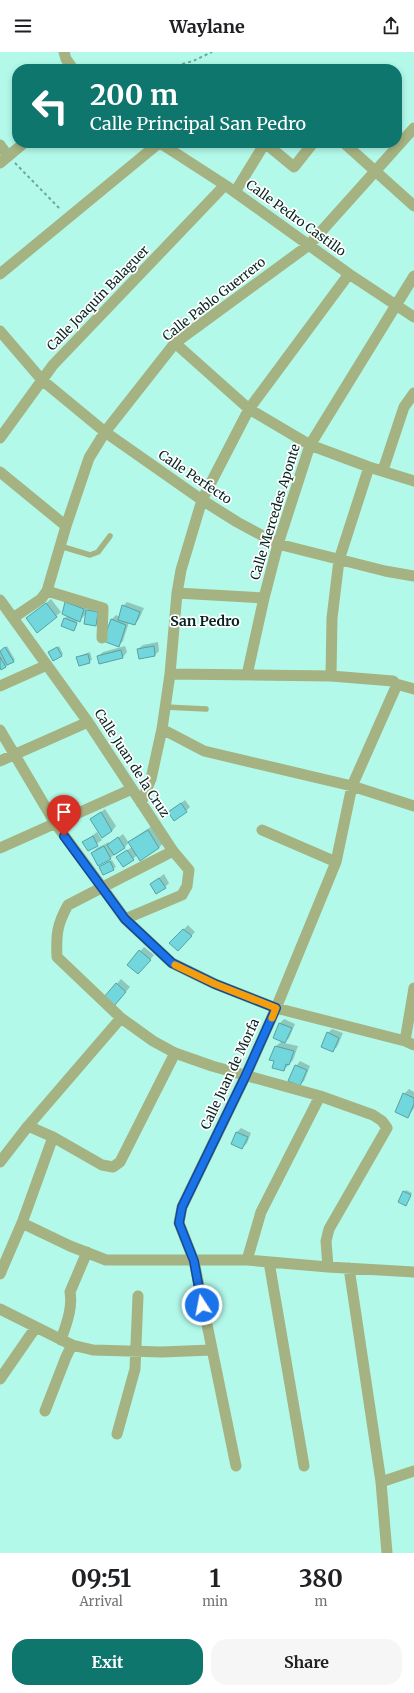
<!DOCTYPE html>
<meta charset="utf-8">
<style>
body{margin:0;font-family:Merriweather,serif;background:#f6f6f6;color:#202124;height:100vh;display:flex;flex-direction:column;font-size:15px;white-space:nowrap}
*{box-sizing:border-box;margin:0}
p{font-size:13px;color:#757577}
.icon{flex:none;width:22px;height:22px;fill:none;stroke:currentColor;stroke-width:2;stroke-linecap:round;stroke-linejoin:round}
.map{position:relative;height:1501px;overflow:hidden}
.side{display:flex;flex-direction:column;background:#fff;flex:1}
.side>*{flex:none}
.banner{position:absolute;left:12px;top:12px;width:390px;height:84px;border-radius:16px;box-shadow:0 2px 6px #0003;background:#0f766e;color:#fff;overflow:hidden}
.pin{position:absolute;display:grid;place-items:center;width:34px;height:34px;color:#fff;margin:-41px -17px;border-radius:50% 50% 50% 0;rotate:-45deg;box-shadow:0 0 4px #0007}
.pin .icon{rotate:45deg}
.me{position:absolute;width:44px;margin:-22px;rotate:349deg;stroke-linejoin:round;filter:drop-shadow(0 0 3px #0008)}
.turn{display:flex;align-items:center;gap:14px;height:84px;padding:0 12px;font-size:18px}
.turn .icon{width:52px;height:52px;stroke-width:2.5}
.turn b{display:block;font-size:28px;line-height:34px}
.eta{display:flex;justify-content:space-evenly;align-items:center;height:68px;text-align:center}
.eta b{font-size:24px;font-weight:700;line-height:28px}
.primary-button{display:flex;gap:8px;margin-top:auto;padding:8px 12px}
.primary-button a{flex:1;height:46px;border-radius:16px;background:#0f766e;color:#fff;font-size:16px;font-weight:700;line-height:46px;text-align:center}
.primary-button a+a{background:#f6f6f6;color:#202124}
header{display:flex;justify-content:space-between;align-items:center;height:52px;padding:0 12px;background:#fff;font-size:18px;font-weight:700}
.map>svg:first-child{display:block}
.shadow{fill:#0003}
.building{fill:#72d7dc;stroke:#57a1a5}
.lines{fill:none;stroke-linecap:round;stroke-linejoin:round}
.path{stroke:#6ea69b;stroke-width:2;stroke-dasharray:3 3;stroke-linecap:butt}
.service{stroke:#a5b281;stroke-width:5.5}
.minor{stroke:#a5b281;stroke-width:11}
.route-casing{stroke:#114b97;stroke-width:10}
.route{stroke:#1a73e8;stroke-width:7}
.slow{stroke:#f59e0b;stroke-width:7}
.labels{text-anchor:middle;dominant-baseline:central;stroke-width:3.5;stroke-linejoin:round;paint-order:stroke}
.street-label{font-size:13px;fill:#062520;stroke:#fff}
.neighbourhood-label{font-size:14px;font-weight:bold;fill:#062520;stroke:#fff}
</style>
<header><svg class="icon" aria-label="menu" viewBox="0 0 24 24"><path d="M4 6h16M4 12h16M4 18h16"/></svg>Waylane<svg class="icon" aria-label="share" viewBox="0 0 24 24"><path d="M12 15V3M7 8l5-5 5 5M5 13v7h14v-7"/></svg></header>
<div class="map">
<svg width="414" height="1501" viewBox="0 0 414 1501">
<rect width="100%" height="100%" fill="#b2f9ea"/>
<path class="shadow" d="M51,547L61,560L56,564L27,566Z
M66,550L88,553L86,559L91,554L102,556L100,568L95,573L86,562L79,569L78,568L75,576L62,573L67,563Z
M127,550L144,556L139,567L135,572L129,570L123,589L119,593L111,568L116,563L120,565L123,554Z
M158,590L159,599L155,603L138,597L143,593Z
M7,594L15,608L5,615L0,613V601Z
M59,594L63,602L61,603L50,600Z
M125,594L127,600L123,605L100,611L98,604L103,600Z
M90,600L92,608L79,613L77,605Z
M185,748L190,755L186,759L169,760Z
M105,757L116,774L112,779L92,767Z
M152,774L163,791L159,796L137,803L133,807L117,805L132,795L129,790L125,795L110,806L92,801L97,796L109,790L110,792L123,782L129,791L134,786Z
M97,780L102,788L88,798L84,790Z
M112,808L116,815L104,822L100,815Z
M164,822L169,831L165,835L151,832Z
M188,873L195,880L178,898L171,891Z
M144,895L154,903L142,917L128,913Z
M121,927L130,935L118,949L105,945Z
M284,967L295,972L289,986L284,991L298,994L293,1008L284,1018L275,1008L270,1007L276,994L282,989L274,985L280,971Z
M332,977L343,981L337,995L332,999L328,981Z
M300,1009L310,1014L304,1029L299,1033L296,1014Z
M409,1037L414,1040V1056L408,1065L404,1042Z
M241,1076L251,1081L247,1091L242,1096L237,1080Z
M406,1138L412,1141L407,1151L404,1140Z"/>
<path class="building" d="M65,550L84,557L80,570L62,562Z
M46,551L57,565L37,581L26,566Z
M122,553L140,560L135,573L118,568Z
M86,558L98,560L96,574L84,572Z
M64,566L77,571L74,579L61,574Z
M111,567L126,573L119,595L103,589Z
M154,594L155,604L139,607L137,597Z
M5,595L14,610L7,613L0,599Z
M57,595L62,604L53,609L48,600Z
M121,598L123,606L99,612L97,604Z
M88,602L90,611L79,614L76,605Z
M0,605L6,615L1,618L0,615Z
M181,751L187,760L174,769L168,760Z
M101,760L112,779L102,786L90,767Z
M148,778L159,796L140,809L128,790Z
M93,784L98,794L88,799L82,790Z
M118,785L125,796L114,803L107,793Z
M104,794L111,807L98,814L91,801Z
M127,798L134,808L123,815L116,805Z
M110,809L114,818L103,823L99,815Z
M159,826L166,836L156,842L150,832Z
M183,877L192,884L178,899L169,891Z
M139,898L151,908L138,922L127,913Z
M116,931L126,940L114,954L104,945Z
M279,971L292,976L285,991L273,986Z
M327,980L339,986L333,1000L321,995Z
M275,994L294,999L289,1013L286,1012L284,1019L272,1016L274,1009L269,1008Z
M295,1013L307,1018L300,1034L288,1029Z
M403,1041L414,1046V1052L408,1066L395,1060Z
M236,1080L248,1085L242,1097L231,1092Z
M403,1139L411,1143L406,1154L398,1150Z"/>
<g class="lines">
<path class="path" d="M165,17L193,9L212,0
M15,111L61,158"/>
<path class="service" d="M60,494L90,503L98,500L110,484
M165,655L206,657"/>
<path class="minor" d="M64,0L66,7L73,17
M160,91L225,133L349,222L414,265
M265,91L294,115L313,91
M344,91L414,154
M0,93L8,104
M0,111L24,91
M235,140L265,91
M0,222L159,91
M0,279L42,328L105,380L202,448L237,470L278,492L385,519L414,524
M175,291L249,357L310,393L369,415L414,429
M0,386L53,313L225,133
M383,418L404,355L414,341
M0,420L66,474
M47,539L103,556L102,586
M177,541L264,546
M0,548L88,670L173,799L189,818L187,834L182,843L125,867
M13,566L41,547L47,539L66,474L89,406L105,380L175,291L309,193L414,76
M170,622L331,624L393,629L396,632L395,637L352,734L336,810L276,956L246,1023L182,1155L179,1171L194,1209L236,1414
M247,623L264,546L278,492L310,393L414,224
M331,624L332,566L339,508L369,415
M396,632L414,637
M0,634L47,613
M162,677L204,699L352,734L414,754
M0,678L55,771L102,835L125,867L172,911L215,932L276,956L405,989L414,993
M0,709L88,670
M141,751L151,727L162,677L170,622L177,541L181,518L202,448L249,357L349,222
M262,778L336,810
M0,796L132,737
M173,799L68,853C57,872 56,883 57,905L121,966L153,989L175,1001L212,1014L320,1044L373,1063L382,1069L387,1076L329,1177L326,1189L328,1215
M405,989L414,936
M28,1074L53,1085L102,1113L113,1115L120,1110L175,1001
M0,1110L28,1074L121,966
M22,1171L70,1194L106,1208H247L328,1215L414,1220
M247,1208L261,1160L320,1044
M269,1210L304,1414
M349,1216L381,1430L387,1501
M0,1222L22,1171L53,1085
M0,1257L72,1293L93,1298L162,1300L211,1298
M61,1288C66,1273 73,1256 70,1240L87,1200
M0,1327L36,1275
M45,1359L66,1305L72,1293
M117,1382L135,1317L138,1244
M381,1430L414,1419"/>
</g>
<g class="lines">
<g class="route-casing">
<path id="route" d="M64,784L125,867L172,911L215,932L276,956L246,1023L182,1155L179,1171L194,1209L202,1253"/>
</g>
<use href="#route" class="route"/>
<path class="slow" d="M175,913L215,932L276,956L272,966"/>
</g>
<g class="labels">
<g class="street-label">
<text transform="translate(296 166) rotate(36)">Calle Pedro Castillo</text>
<text transform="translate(98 246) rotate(-46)">Calle Joaquín Balaguer</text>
<text transform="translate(214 247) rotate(-38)">Calle Pablo Guerrero</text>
<text transform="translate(195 425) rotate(34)">Calle Perfecto</text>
<text transform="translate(275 460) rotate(-73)">Calle Mercedes Aponte</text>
<text transform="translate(132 711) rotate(57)">Calle Juan de la Cruz</text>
<text transform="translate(230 1022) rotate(-65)">Calle Juan de Morfa</text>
</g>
<g class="neighbourhood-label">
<text x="205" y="569">San Pedro</text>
</g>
</g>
</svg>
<div class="pin" style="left:64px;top:784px;background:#d93025"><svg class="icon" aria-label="arrive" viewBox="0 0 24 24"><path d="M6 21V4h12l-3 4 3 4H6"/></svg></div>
<svg class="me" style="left:202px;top:1253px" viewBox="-20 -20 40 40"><circle r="17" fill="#1a73e8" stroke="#fff" stroke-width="3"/><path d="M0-11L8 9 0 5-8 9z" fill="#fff"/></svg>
<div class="banner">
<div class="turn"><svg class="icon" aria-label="left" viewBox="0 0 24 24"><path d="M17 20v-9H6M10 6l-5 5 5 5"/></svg><div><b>200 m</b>Calle Principal San Pedro</div></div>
</div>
</div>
<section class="side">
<div class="eta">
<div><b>09:51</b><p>Arrival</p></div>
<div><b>1</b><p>min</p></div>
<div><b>380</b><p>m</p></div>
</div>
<div class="primary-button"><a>Exit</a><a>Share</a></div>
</section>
